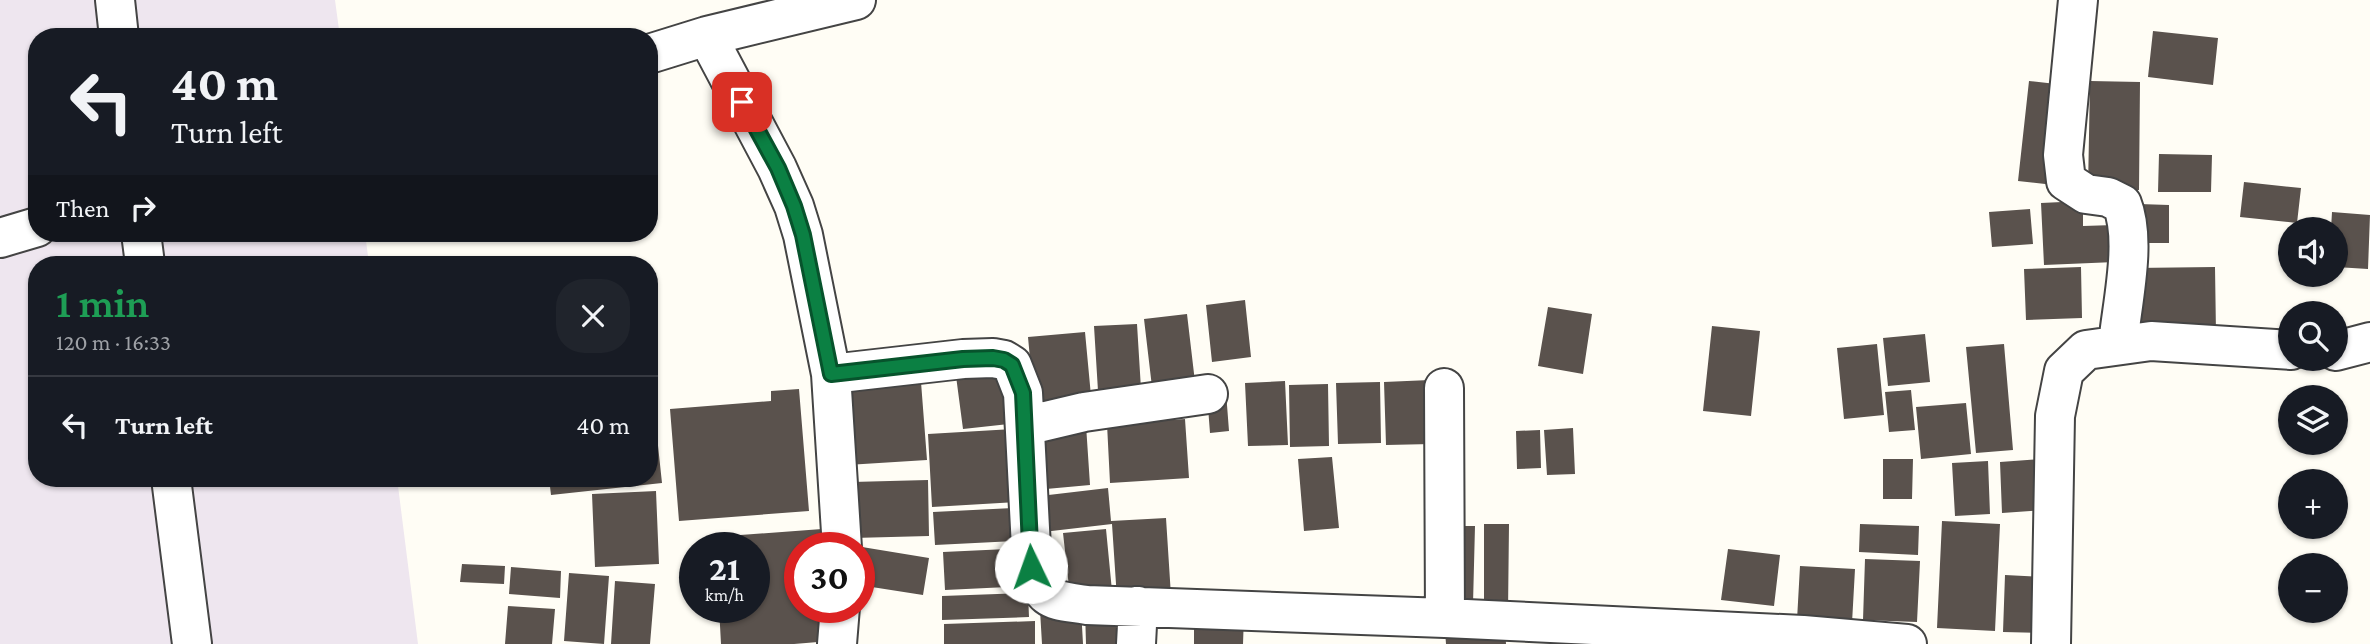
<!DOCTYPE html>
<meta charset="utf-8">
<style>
body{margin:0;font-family:"Crimson Pro",serif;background:#20242c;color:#f1f3f6;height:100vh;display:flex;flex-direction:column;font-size:26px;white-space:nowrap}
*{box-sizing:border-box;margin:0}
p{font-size:23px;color:#9ea1a6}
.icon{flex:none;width:38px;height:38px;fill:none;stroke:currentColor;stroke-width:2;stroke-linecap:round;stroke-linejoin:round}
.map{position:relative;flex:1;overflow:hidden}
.sheet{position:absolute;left:28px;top:256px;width:630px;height:231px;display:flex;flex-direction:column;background:#171b24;border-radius:28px;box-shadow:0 2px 5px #0004}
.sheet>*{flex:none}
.banner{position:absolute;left:28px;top:28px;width:630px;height:214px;border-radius:28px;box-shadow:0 2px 5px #0004;background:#171b24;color:#f1f3f6;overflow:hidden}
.buttons{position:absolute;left:2278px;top:217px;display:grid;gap:14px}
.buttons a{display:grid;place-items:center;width:70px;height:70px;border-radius:50%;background:#171b24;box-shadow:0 2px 5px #0004;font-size:35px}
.speed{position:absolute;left:679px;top:532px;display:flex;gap:14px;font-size:35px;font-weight:700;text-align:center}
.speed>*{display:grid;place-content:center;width:91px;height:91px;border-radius:50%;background:#171b24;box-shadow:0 2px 5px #0004;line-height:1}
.speed small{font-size:18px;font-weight:400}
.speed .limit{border:10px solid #d22;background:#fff;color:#111}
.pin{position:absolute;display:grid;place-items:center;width:60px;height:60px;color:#fff;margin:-30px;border-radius:14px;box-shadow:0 4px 10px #0006}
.me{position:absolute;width:77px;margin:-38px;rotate:357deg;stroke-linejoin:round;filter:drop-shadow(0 0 5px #0008)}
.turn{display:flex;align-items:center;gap:24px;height:147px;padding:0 28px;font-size:32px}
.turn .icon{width:91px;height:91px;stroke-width:2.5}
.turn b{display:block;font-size:49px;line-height:60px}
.then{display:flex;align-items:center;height:66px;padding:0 28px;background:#0003;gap:14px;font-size:26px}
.round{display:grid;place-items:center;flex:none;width:74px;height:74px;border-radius:28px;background:#20242c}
.summary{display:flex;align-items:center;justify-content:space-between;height:119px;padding:0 28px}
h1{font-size:42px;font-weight:600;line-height:52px;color:#1e9e55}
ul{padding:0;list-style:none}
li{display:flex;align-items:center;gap:21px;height:98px;padding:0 28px;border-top:2px solid #363941}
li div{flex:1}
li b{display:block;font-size:26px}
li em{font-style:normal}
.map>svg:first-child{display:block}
.industrial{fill:#eee6ef}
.building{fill:#5a524d}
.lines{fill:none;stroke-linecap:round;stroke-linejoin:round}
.minor-casing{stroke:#444;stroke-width:42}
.minor{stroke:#fff;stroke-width:38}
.route-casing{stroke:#07532c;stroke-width:18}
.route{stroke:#0b8043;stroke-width:12}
</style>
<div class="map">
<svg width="2370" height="644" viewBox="0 0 2370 644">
<rect width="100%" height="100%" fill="#fffdf5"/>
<path class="industrial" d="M0,0H335L340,37H37V233H365L369,264H37V478H397L418,644H0Z"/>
<path class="building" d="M2153,31L2218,38L2213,85L2148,77Z
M2029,81L2065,85L2054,185L2018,181Z
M2090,81L2140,82L2139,190L2088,189Z
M2159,154L2212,155L2211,192H2158Z
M2244,182L2301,188L2297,223L2240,217Z
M2083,201V226L2114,225L2115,262L2044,265L2041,203Z
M2139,204L2169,205V243H2138Z
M2030,209L2033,244L1992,247L1989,212Z
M2332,212L2370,215L2368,269L2336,267V229H2331Z
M2081,267L2082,318L2026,320L2024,269Z
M2215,267L2216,334H2134V268Z
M1245,300L1251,357L1212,362L1206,305Z
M1548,307L1592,314L1583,374L1538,366Z
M1187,314L1195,382L1152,387L1144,319Z
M1137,324L1141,389L1098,391L1094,326Z
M1712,326L1760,331L1751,416L1703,411Z
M1085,332L1091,396L1034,402L1028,337Z
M1925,334L1930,382L1888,386L1883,338Z
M1877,344L1884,415L1844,419L1837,348Z
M2004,344L2013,450L1976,453L1966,347Z
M1013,370L1019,423L963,429L956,376Z
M1430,380L1432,444L1386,445L1384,382Z
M1285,381L1288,445L1248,446L1245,383Z
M921,382L927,460L847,465L841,387Z
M1380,382L1381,443L1338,444L1336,383Z
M1328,384L1329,446L1290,447L1289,385Z
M799,389L809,511L679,521L670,409L771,401V391Z
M1911,390L1915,430L1889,432L1885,392Z
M1226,392L1229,431L1210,433L1207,394Z
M1966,403L1971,454L1921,459L1916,407Z
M1185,419L1189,478L1110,483L1107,424Z
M1086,425L1090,485L1046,489L1042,428Z
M649,427H656L662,483L551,495L549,478H649Z
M1573,428L1575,474L1547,475L1544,430Z
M1013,429L1017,502L932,507L928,434Z
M1540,430L1541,468L1517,469L1516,431Z
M1332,457L1339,528L1304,531L1298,459Z
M1883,459H1913L1912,499H1883Z
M2041,459L2044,510L2002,513L2000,462Z
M1988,461L1990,514L1955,516L1952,463Z
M928,480L929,536L853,538L852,482Z
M1108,488L1111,521L1166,518L1171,596L1117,599L1112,524L1043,532L1040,496Z
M656,491L659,564L595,567L592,494Z
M1013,508L1015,541L935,545L933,512Z
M1942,521L2000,524L1995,631L1937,628Z
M1484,524H1509L1508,612H1484Z
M1860,524L1919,526L1918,555L1859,552Z
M1454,526H1475L1473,604L1452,603Z
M822,529L823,548H800V607H828L830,641L794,644H721L719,607H754V548H714L713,537Z
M1106,529L1112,591L1070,596L1063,533Z
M862,547L929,558L923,595L859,585Z
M1028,548L1030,586L945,590L943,552Z
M1728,549L1780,555L1774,606L1721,600Z
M1865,559L1920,561L1917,622L1863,620Z
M462,564L505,566L504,584L460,582Z
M1800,566L1855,569L1852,623L1797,620Z
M511,567L561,571L560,598L509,594Z
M569,573L609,576L604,644L564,641Z
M2005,575L2042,577L2040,633L2003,632Z
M615,581L655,584L650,644H611Z
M1028,593L1029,617L942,620V596Z
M508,606L555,609L552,644H505Z
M1081,608L1083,644H1042L1040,610Z
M1126,609L1127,644H1086L1085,610Z
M1194,615H1244L1243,644H1194Z
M1035,621V644H944V624Z
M1505,627L1506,644H1446L1445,630Z"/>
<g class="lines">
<g class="minor-casing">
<path id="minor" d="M115,0L119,37
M2078,0L2063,155L2066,181L2086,194L2108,197L2122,204C2137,241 2122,304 2118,344
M707,36L777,168L794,206L803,235L831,374L842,548
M649,54L707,36L856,0
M141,233L145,264
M0,238L37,227
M2336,351L2370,342
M831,374L963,359L993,358L1004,360L1012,365L1023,393L1032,567C1045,604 1051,599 1087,605L1445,618L1803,635L1907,644
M1444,388L1445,618
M1025,426L1084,412L1208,394
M171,478L192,644
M837,644L840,607
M1136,644L1138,606
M2051,644L2055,416L2064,371L2086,350L2151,341L2291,350"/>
</g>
<use href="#minor" class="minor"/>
</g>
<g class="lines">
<g class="route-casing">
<path id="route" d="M742,102L778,168L794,206L803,235L831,374L963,359L993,358L1004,360L1012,365L1023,393L1031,567"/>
</g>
<use href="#route" class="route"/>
</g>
</svg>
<div class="buttons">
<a><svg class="icon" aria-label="sound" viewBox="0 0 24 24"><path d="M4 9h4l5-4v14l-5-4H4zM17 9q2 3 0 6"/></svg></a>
<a><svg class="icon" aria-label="search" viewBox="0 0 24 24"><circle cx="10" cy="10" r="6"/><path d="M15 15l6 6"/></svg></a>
<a><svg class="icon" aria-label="layers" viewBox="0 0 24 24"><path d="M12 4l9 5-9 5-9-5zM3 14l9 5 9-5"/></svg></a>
<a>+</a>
<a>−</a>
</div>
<div class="speed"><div>21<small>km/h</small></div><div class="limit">30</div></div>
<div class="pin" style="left:742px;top:102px;background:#d93025"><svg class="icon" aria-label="arrive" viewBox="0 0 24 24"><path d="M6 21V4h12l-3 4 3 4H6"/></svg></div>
<svg class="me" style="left:1031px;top:567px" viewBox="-20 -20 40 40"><circle r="19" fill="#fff"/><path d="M0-13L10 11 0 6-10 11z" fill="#0b8043"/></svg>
<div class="banner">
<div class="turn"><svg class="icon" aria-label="left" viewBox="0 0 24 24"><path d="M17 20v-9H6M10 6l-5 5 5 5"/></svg><div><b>40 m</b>Turn left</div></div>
<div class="then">Then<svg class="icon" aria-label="right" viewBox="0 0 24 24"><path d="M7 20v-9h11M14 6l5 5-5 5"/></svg></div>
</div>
<section class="sheet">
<div class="summary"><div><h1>1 min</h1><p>120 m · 16:33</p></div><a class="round"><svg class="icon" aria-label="close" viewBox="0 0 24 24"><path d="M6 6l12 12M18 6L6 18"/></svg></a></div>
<ul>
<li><svg class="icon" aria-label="left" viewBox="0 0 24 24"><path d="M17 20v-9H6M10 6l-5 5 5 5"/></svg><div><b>Turn left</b></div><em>40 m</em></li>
</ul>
</section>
</div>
